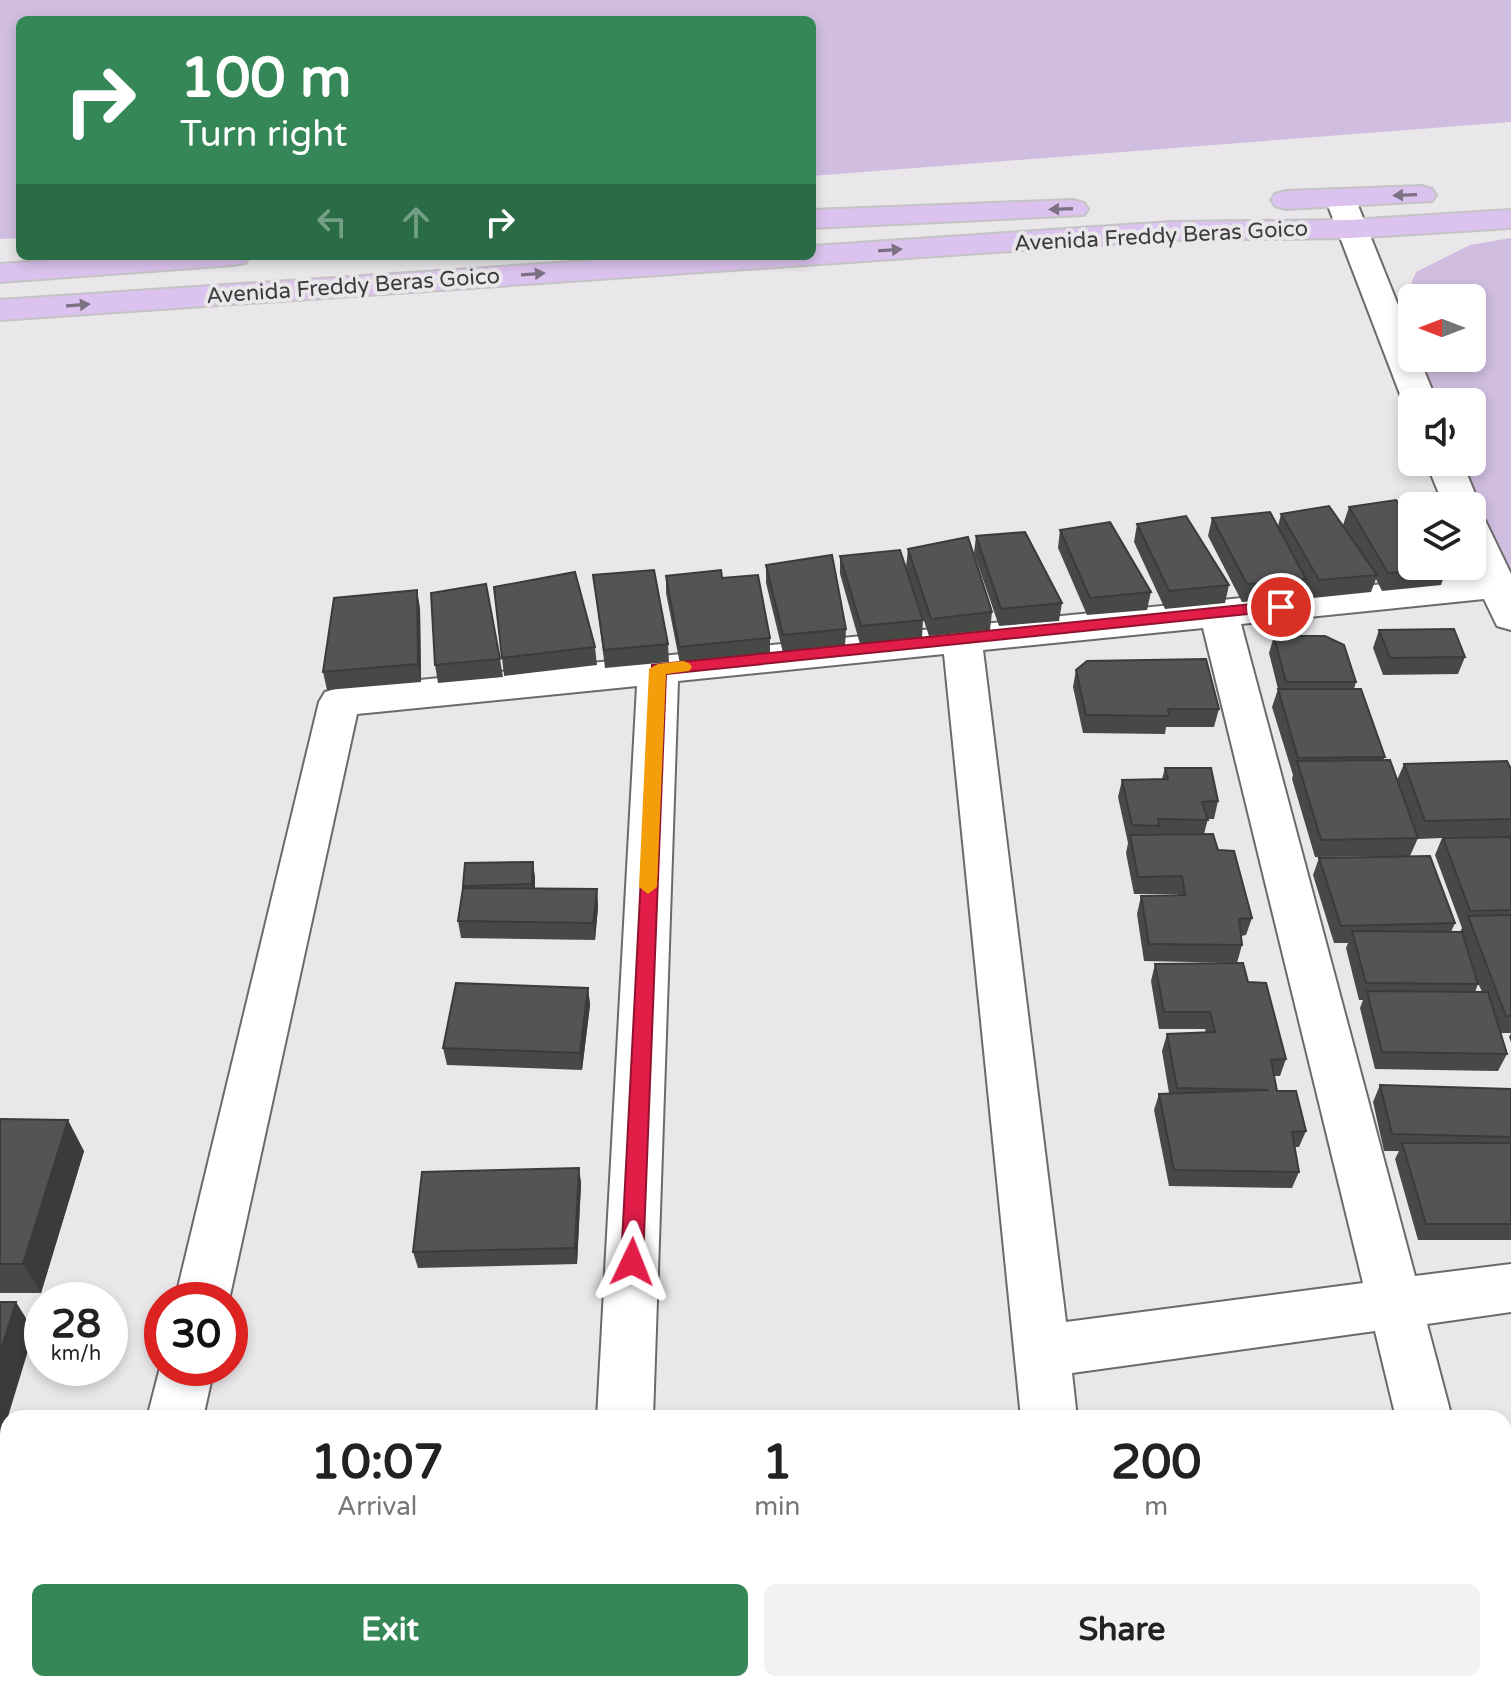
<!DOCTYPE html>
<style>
body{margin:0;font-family:"Varela Round",sans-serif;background:#f2f2f2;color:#222;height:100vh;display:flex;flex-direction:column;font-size:30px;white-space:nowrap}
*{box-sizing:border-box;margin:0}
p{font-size:26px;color:#767676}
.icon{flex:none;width:44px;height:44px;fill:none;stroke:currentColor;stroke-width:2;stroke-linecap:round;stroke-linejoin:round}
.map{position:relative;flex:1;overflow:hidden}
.side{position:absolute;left:0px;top:1410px;width:1512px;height:282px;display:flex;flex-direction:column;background:#fff;border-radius:24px 24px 0 0;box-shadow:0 4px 12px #0003}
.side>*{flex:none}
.banner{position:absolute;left:16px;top:16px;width:800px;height:244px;border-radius:12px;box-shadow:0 4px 12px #0003;background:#358758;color:#fff;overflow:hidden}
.needle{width:52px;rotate:270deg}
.tools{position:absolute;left:1398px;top:284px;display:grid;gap:16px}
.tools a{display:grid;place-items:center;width:88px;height:88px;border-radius:12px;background:#fff;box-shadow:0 4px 12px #0003;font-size:40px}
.speed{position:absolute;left:24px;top:1282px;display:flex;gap:16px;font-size:40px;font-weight:700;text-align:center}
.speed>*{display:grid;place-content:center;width:104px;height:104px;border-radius:50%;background:#fff;box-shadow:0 4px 12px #0003;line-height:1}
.speed small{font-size:20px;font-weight:400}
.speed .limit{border:12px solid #d22;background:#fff;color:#111}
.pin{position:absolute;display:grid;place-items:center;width:68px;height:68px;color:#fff;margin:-34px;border:4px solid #fff;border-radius:50%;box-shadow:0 2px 8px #0007}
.me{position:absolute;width:88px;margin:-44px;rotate:2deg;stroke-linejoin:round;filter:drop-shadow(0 0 6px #0008)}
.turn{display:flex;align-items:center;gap:28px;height:168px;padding:0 32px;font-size:36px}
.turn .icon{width:104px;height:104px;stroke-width:2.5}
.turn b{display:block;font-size:56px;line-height:68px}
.lanes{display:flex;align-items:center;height:76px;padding:0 32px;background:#0003;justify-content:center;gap:40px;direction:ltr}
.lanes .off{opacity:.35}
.eta{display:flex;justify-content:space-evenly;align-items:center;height:136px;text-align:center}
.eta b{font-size:48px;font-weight:700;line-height:56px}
.action{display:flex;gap:16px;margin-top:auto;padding:16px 32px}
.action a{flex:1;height:92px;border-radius:12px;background:#358758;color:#fff;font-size:32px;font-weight:700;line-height:92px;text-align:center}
.action a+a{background:#f2f2f2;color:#222}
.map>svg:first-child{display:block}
.green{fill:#d0bde0;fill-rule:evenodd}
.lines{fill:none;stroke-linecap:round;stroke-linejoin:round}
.street-casing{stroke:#6b696c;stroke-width:4}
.primary-casing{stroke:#c4c4c4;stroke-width:4}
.street{fill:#fff;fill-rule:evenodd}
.primary{fill:#dcc2ee;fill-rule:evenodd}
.wall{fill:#474947;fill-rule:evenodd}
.shaded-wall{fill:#393c3a}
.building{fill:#525553;stroke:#393c3a;stroke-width:2}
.oneway{fill:#7b7183}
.route{fill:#e11d48;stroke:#92132f;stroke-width:2}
.slow{fill:#f59e0b}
.labels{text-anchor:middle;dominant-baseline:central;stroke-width:8;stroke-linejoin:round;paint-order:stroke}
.far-street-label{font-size:22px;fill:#3b3b3c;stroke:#e9e7ea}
</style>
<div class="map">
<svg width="1511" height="1691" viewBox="0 0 1511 1691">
<rect width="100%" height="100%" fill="#e9e7ea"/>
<path class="green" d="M0,0H1511V122L812,176V20H20V238L0,239Z
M1511,238V609L1472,517V506L1449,462H1472V402H1423L1395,322L1416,272L1470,245ZM1412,298H1472V358H1412Z"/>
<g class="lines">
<g class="street-casing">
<path id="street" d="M1340,189L1351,192L1355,198L1412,340V358H1419L1437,402H1412V410L1403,402L1325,198L1329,192Z
M1426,462H1462L1480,506L1475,514L1472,515V506H1444Z
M1472,516L1485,520L1511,574V630L1497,626L1484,599L1241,624L1415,1276L1511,1264V1312L1427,1324L1452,1418H1396L1375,1331L1072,1373L1077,1418H1021L944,654L678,681L653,1418H597L637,686L357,714L229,1300H175L319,702L325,692L339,688L1474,575L1470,566ZM1203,628L1363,1283L1066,1322L983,650Z
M162,1360V1368H214L203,1418H147Z
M1504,1659L1511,1662V1691H1460L1459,1684H1504Z
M83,1684H145L143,1691H81Z
M582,1684H644V1691H582Z
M1039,1684H1101L1102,1691H1040Z"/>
</g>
<g class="primary-casing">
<path id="primary" d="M1421,186L1432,189L1436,195L1432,201L1286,209L1275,206L1271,200L1275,194L1286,191Z
M1073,200L1084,203L1088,209L1084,215L812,228V210Z
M1511,210V228L1350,238L1171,240L0,320V300L663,256H812V246L1171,222L1350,220Z
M105,256H250L245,263L234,265L0,282V264Z"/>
</g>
<use href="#street" class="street"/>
<use href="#primary" class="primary"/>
</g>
<path class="wall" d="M1349,507L1447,568L1441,585L1382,591L1376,579L1371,592L1313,598L1305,583L1301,597L1242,602L1208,536L1212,518L1278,526L1281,514L1349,535L1343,525Z
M1137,524L1229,585L1225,603L1165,609L1134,542Z
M1060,530L1151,592L1147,610L1087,615L1058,548Z
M976,536L1062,603L1059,621L999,626L974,553Z
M908,549L992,612L990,630L929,636L906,567Z
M840,556L923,620L922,638L860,644L840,574Z
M766,565L846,629L845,647L783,653L766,583Z
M593,575L668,644L669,662L605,668Z
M666,576L722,578L770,638V656L680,664L666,593Z
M420,608L421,682L327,690L323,672Z
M1379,630L1465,657L1458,674L1383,675L1373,648Z
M1274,636L1356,682L1354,689L1385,757L1383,760L1397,780L1404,764L1511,769V1042L1509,1037L1511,1033H1501L1507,1054L1498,1071L1375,1069L1360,1008L1363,1000H1359L1346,948L1348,943H1334L1313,875L1319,858L1455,923L1451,932H1460L1462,928L1435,855L1442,838L1418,839L1410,816L1418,838L1410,856L1315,857L1292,779L1293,775L1272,707L1278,689L1269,653ZM1476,978L1482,992H1475L1478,984Z
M595,647L597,665L504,676L502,658Z
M500,659L503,677L438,683L435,665Z
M1076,670L1219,709L1214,727H1166L1165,734L1083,733L1073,687Z
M1165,768L1218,801L1214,819H1208L1204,834L1218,850L1252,918L1246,935L1241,936L1242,945L1237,963L1144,961L1137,914L1141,896L1178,895V894H1134L1126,853L1128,843L1118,797L1122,780L1162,779Z
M533,862L535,879V888L597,889L598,907L595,940L461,938L458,921L463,886Z
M1155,964L1248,982L1286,1059L1280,1076H1274L1277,1091L1306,1131L1299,1147H1294L1299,1172L1292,1188L1169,1186L1154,1110L1159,1094L1169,1093L1162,1051L1167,1034L1206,1033L1205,1029H1159L1151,981Z
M588,988L590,1005L582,1070L447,1065L443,1048Z
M1380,1085L1511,1089V1240H1418L1395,1159L1399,1151H1384L1373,1102Z
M0,1119L84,1151L41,1293H0Z
M579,1168L581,1184L577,1264L418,1268L413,1252Z"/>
<path class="shaded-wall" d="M417,590L420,608L421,682L418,664Z
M533,862L535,879L534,901L532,884Z
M597,889L598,907L595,940L593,923Z
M588,988L590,1005L582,1070L580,1053Z
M68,1120L84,1151L41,1293L23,1264Z
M579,1168L581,1184L577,1264L575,1248Z
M16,1302L34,1331L0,1443V1353Z"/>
<path class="building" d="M1396,500L1412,521V566H1446L1447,568L1388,573L1349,507Z
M1329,506L1377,575L1319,580L1281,514Z
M1270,512L1306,579L1247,584L1212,518Z
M1186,516L1229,585L1169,591L1137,524Z
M1110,522L1151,592L1090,598L1060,530Z
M1025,532L1062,603L1001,609L976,536Z
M968,537L992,612L931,619L908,549Z
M900,550L923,620L861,626L840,556Z
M832,555L846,629L783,635L766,565Z
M654,570L668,644L604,650L593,575Z
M721,570L722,578L758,575L770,638L679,647L666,576Z
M575,572L595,647L502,658L494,587Z
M486,584L500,659L435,665L431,593Z
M417,590L418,664L323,672L334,598Z
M1454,629L1465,657L1390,658L1379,630Z
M1274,636H1325L1344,645L1356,682H1286Z
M1206,659L1219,709H1168L1169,716L1086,715L1076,670L1087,661Z
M1278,689H1361L1385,757L1298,758Z
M1390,760L1418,838L1321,840L1297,761Z
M1507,761L1511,769V819L1425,821L1404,764Z
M1165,768H1211L1218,801L1202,802L1208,820L1158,819L1159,826L1132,825L1122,780L1168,779Z
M1213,834L1218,850L1234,851L1252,918L1239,919L1242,945L1149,944L1141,896L1185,895L1182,876L1138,877L1130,835Z
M1511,837V910L1470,911L1443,838Z
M1430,856L1455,923L1341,926L1319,858Z
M533,862L532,884L463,886L465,863Z
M463,888L597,889L593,923L458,921Z
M1511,915V1016H1506L1468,916Z
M1352,931L1462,932L1478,984L1366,983Z
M1243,963L1248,982L1266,983L1286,1059L1271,1060L1277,1091H1296L1306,1131L1292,1132L1299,1172L1174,1170L1159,1094L1269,1090L1177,1088L1167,1034L1215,1032L1210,1012H1164L1155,964Z
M456,983L588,988L580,1053L443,1048Z
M1367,991L1488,992L1507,1054L1382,1052Z
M1380,1085L1511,1089V1137L1392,1134Z
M0,1119L68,1120L23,1264H0Z
M1402,1143H1511V1224H1426Z
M579,1168L575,1248L413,1252L422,1172Z
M0,1302H16L0,1353Z"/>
<defs><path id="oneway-solid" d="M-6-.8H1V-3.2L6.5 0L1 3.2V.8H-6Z" transform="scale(2)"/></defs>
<g class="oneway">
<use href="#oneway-solid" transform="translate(1405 195) rotate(178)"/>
<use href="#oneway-solid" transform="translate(1061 209) rotate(178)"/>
<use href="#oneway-solid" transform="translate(890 250) rotate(-4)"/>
<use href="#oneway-solid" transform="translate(533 274) rotate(-4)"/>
<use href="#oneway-solid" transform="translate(78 305) rotate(-4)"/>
</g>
<path class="route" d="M1281,601L1289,607L1287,610L666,674L643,1262L640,1269L632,1272L624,1269L621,1262L652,665Z"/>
<path class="slow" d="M683,661L689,663L692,667L689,671L666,674L657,887L648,894L639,887L649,669L658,664Z"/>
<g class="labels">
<g class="far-street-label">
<text transform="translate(1161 236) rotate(-3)">Avenida Freddy Beras Goico</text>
<text transform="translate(353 286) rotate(-4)">Avenida Freddy Beras Goico</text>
</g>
</g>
</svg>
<div class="tools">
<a><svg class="needle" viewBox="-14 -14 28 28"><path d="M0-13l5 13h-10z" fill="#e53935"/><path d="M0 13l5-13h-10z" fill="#767676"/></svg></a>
<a><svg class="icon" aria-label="sound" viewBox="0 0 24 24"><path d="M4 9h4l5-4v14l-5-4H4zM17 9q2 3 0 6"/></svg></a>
<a><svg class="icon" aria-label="layers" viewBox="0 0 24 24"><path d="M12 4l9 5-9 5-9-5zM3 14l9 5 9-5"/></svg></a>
</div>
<div class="speed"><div>28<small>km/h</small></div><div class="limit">30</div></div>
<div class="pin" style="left:1281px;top:607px;background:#d93025"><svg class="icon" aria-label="arrive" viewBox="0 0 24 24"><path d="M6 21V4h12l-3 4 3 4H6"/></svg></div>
<svg class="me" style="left:632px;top:1262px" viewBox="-20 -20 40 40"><path d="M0-17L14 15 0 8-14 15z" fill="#e11d48" stroke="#fff" stroke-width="4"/></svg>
<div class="banner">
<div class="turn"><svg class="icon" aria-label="right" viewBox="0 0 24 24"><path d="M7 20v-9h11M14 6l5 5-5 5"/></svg><div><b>100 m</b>Turn right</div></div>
<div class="lanes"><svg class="icon off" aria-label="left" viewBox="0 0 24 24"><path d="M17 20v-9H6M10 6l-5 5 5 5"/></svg><svg class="icon off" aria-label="ahead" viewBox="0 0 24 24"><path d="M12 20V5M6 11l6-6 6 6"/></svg><svg class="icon" aria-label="right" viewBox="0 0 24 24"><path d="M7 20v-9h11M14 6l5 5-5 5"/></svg></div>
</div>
<section class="side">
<div class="eta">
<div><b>10:07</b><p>Arrival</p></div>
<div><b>1</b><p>min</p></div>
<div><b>200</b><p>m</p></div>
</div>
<div class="action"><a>Exit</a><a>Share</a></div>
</section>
</div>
